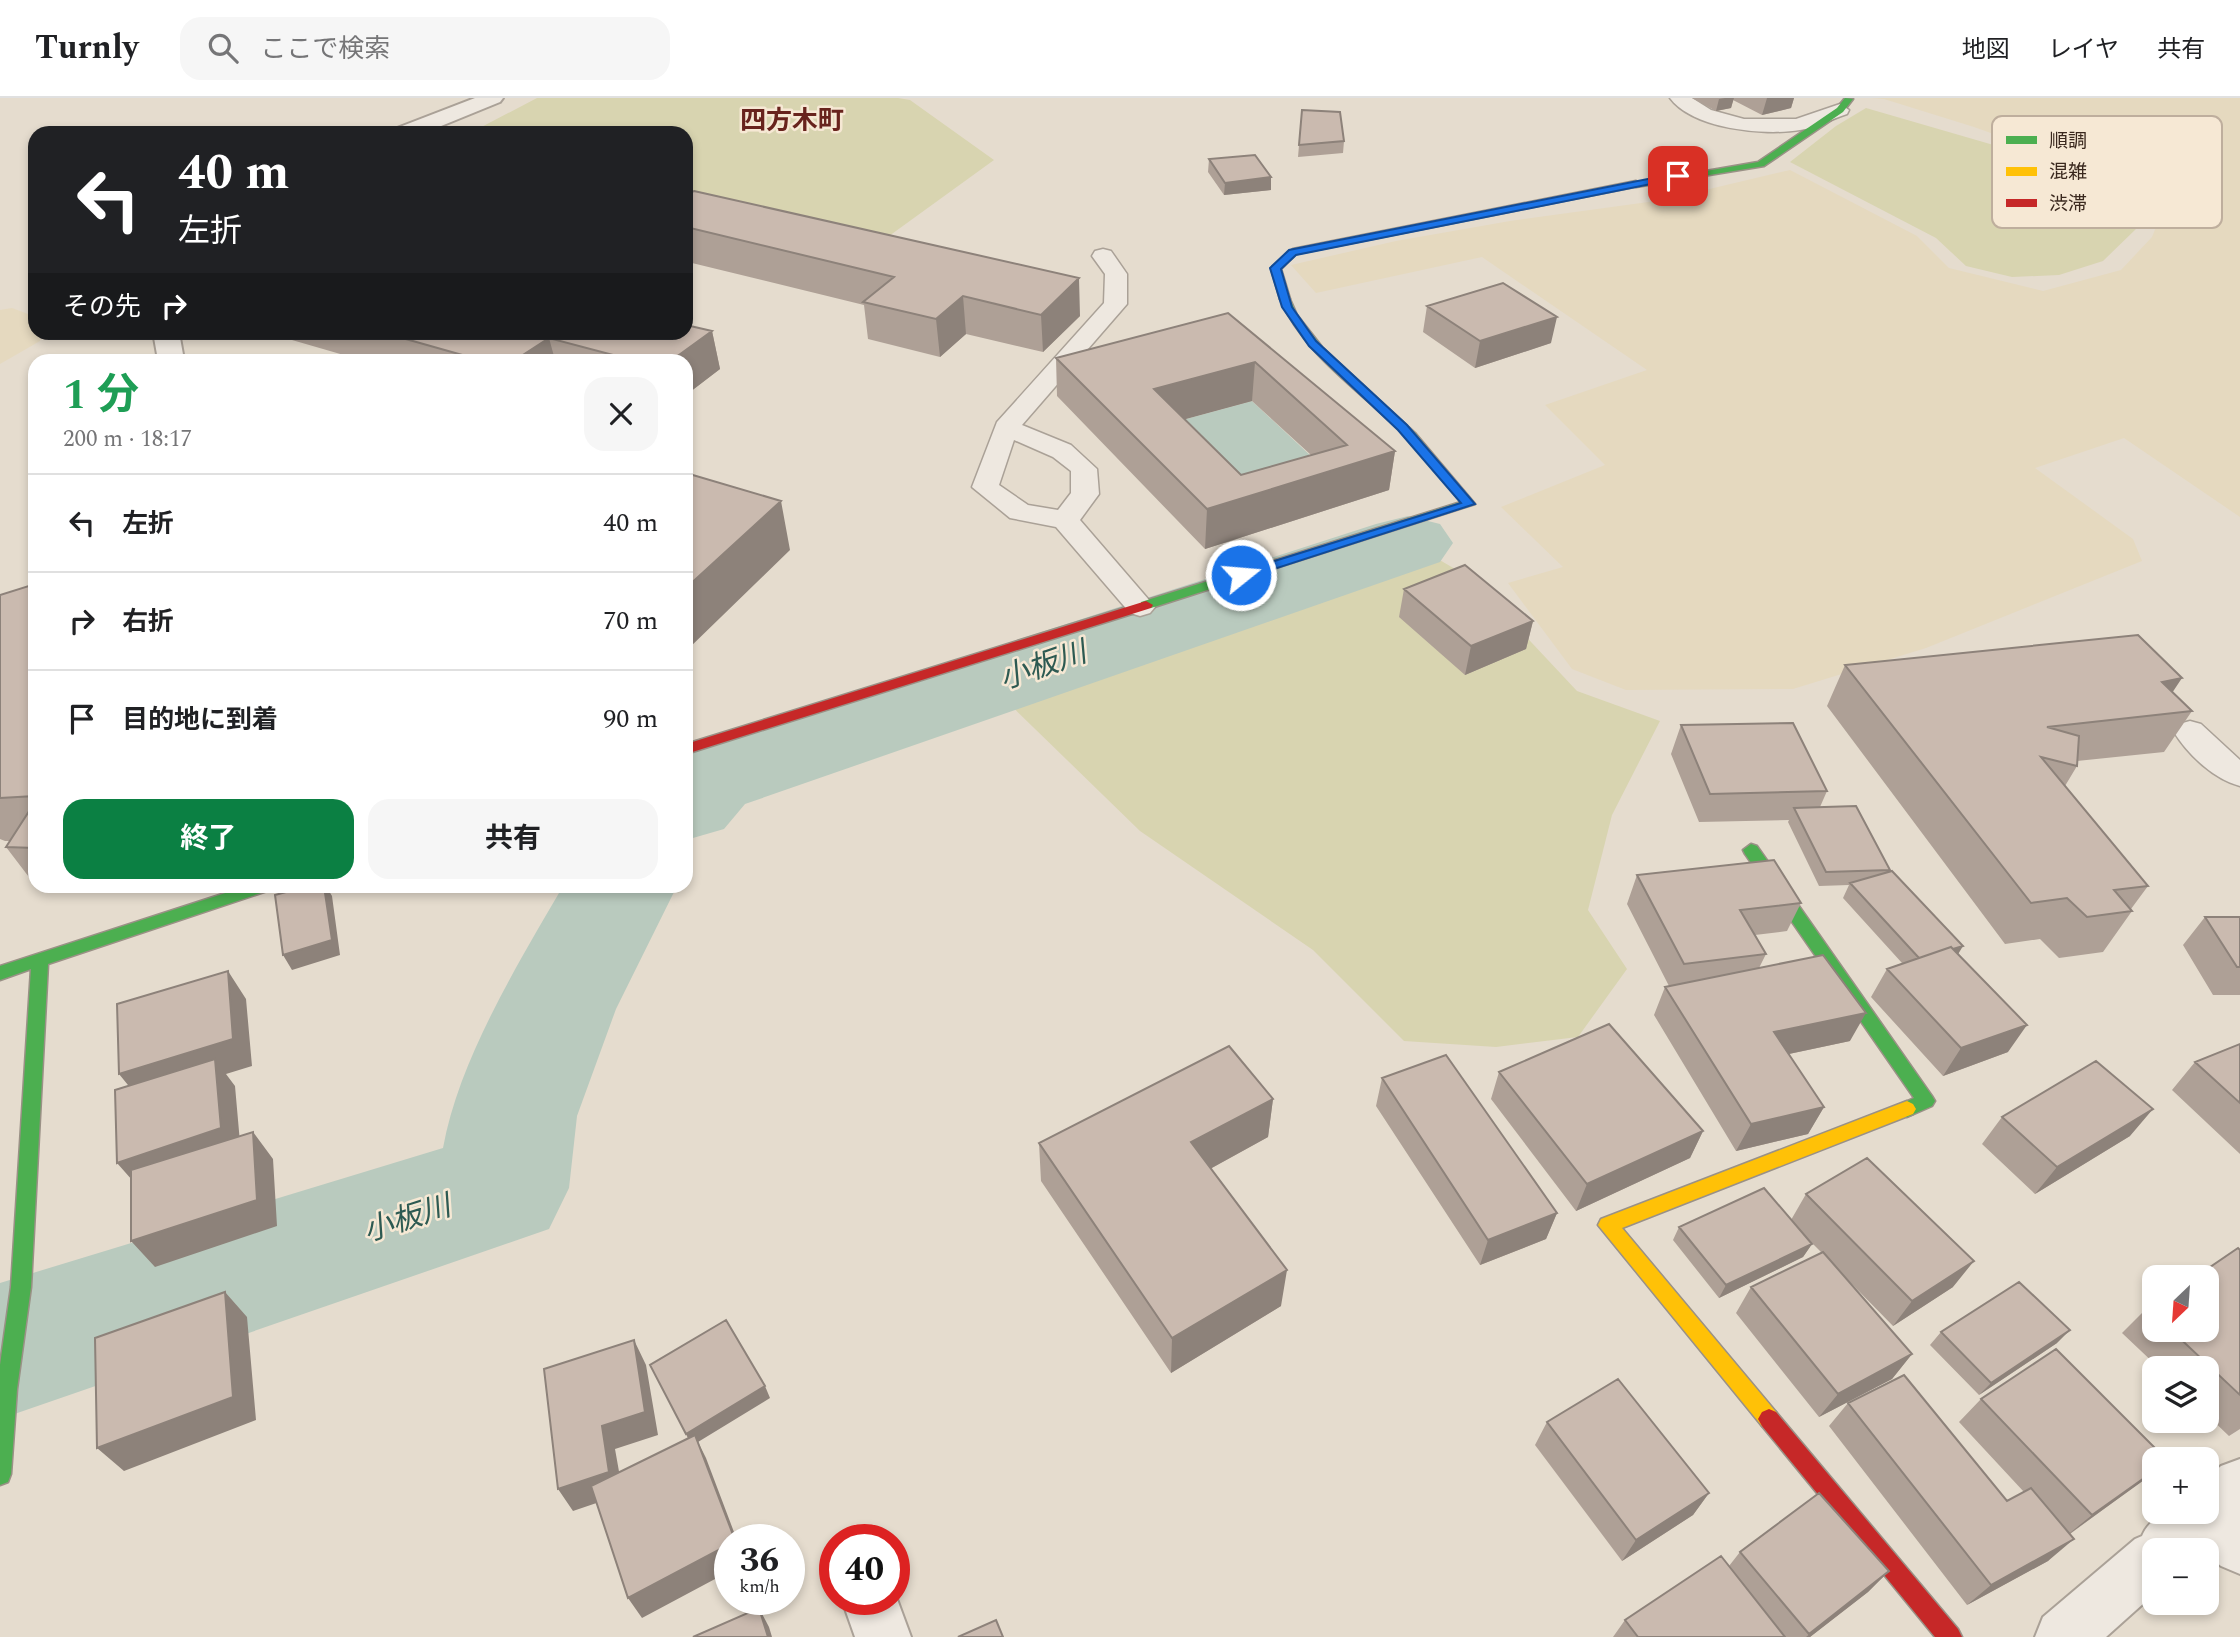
<!DOCTYPE html>
<html lang="ja">
<meta charset="utf-8">
<style>
body{margin:0;font-family:Spectral,"Noto Sans JP",serif;background:#f6f6f6;color:#202124;height:100vh;display:flex;flex-direction:column;font-size:26px;white-space:nowrap}
*{box-sizing:border-box;margin:0}
p{font-size:23px;color:#757577}
.icon{flex:none;width:38px;height:38px;fill:none;stroke:currentColor;stroke-width:2;stroke-linecap:round;stroke-linejoin:round}
.map{position:relative;flex:1;overflow:hidden}
.drawer{position:absolute;left:28px;top:256px;width:665px;height:539px;display:flex;flex-direction:column;background:#fff;border-radius:21px;box-shadow:0 4px 10px #0003}
.drawer>*{flex:none}
.banner{position:absolute;left:28px;top:28px;width:665px;height:214px;border-radius:21px;box-shadow:0 4px 10px #0003;background:#202124;color:#fff;overflow:hidden}
.needle{width:46px;rotate:205deg}
.tools{position:absolute;left:2142px;top:1167px;display:grid;gap:14px}
.tools a{display:grid;place-items:center;width:77px;height:77px;border-radius:14px;background:#fff;box-shadow:0 4px 10px #0003;font-size:35px}
.speed{position:absolute;left:714px;top:1426px;display:flex;gap:14px;font-size:35px;font-weight:700;text-align:center}
.speed>*{display:grid;place-content:center;width:91px;height:91px;border-radius:50%;background:#fff;box-shadow:0 4px 10px #0003;line-height:1}
.speed small{font-size:18px;font-weight:400}
.speed .limit{border:10px solid #d22;background:#fff;color:#111}
.pin{position:absolute;display:grid;place-items:center;width:60px;height:60px;color:#fff;margin:-30px;border-radius:14px;box-shadow:0 4px 10px #0006}
.me{position:absolute;width:77px;margin:-38px;rotate:73deg;stroke-linejoin:round;filter:drop-shadow(0 0 5px #0008)}
.turn{display:flex;align-items:center;gap:24px;height:147px;padding:0 35px;font-size:32px}
.turn .icon{width:91px;height:91px;stroke-width:2.5}
.turn b{display:block;font-size:49px;line-height:60px}
.then{display:flex;align-items:center;height:66px;padding:0 35px;background:#0003;gap:14px;font-size:26px}
.round{display:grid;place-items:center;flex:none;width:74px;height:74px;border-radius:21px;background:#f6f6f6}
.headline{display:flex;align-items:center;justify-content:space-between;height:119px;padding:0 35px}
h1{font-size:42px;font-weight:700;line-height:52px;color:#1e9e55}
.primary-button{display:flex;gap:14px;margin-top:auto;padding:14px 35px}
.primary-button a{flex:1;height:80px;border-radius:21px;background:#0b8043;color:#fff;font-size:28px;font-weight:700;line-height:80px;text-align:center}
.primary-button a+a{background:#f6f6f6;color:#202124}
ul{padding:0;list-style:none}
li{display:flex;align-items:center;gap:21px;height:98px;padding:0 35px;border-top:2px solid #e0e0e0}
li div{flex:1}
li b{display:block;font-size:26px}
li em{font-style:normal}
header{display:flex;align-items:center;gap:42px;box-sizing:border-box;height:98px;padding:0 35px;background:#fff;border-bottom:2px solid #e0e0e0}
header strong{font-size:33px}
nav{display:flex;gap:38px;margin-inline-start:auto;font-size:24px}
.search{width:490px;height:63px;background:#f6f6f6;display:flex;align-items:center;gap:18px;box-sizing:border-box;padding:0 24px;border-radius:21px;color:#757577;font-size:26px}
.map>svg:first-child{display:block}
.farmland{fill:#e5d9bf}
.green{fill:#d8d4b0}
.water{fill:#b9cabe}
.lines{fill:none;stroke-linecap:round;stroke-linejoin:round}
.river{fill:#b9cabe;fill-rule:evenodd}
.lane-casing{stroke:#aaa197;stroke-width:3}
.street-casing{stroke:#aaa197;stroke-width:4}
.fast-casing{stroke:#9a9186;stroke-width:3}
.slow-casing{stroke:#9a9186;stroke-width:3}
.jam-casing{stroke:#9a9186;stroke-width:3}
.lane{fill:#eee8e0;fill-rule:evenodd}
.street{fill:#eee8e0;fill-rule:evenodd}
.fast{fill:#4caf50;fill-rule:evenodd}
.slow{fill:#ffc107;fill-rule:evenodd}
.jam{fill:#c62828;fill-rule:evenodd}
.wall{fill:#aea096;fill-rule:evenodd}
.shaded-wall{fill:#8d827a}
.building{fill:#cabaaf;stroke:#8d827a;stroke-width:2;fill-rule:evenodd}
.route{fill:#1a73e8;stroke:#114b97;stroke-width:2}
.labels{text-anchor:middle;dominant-baseline:central;stroke-width:5;stroke-linejoin:round;paint-order:stroke}
.far-quarter-label{font-size:26px;font-weight:bold;fill:#68231d;stroke:#f6e8d4}
.water-label{font-size:30px;font-style:italic;fill:#2d5a52;stroke:#f6e8d4}
.key{fill:#f6e8d4;stroke:#beae9d;stroke-width:2}
.key-label{font-size:19px;fill:#3a281e}
</style>
<header>
<strong>Turnly</strong>
<div class="search"><svg class="icon" aria-label="search" viewBox="0 0 24 24"><circle cx="10" cy="10" r="6"/><path d="M15 15l6 6"/></svg>ここで検索</div>
<nav><a>地図</a><a>レイヤ</a><a>共有</a></nav>
</header>
<div class="map">
<svg width="2240" height="1539" viewBox="0 0 2240 1539">
<rect width="100%" height="100%" fill="#e5dcce"/>
<path class="farmland" d="M1871,0H2240V419L2124,340L2035,370L2133,441L2142,463L1926,550L1793,591L1626,592L1572,571L1508,485L1563,469L1501,409L1605,367L1545,307L1647,272L1482,159L1316,195L1291,167L1396,143L1510,123L1663,102L1790,72L1917,138L1949,170L2043,193L2121,172L2152,139L2165,107L2172,100L1974,29L1884,1Z
M12,210L28,216L35,226V234L41,235L40,243L0,266V212Z"/>
<path class="green" d="M537,0H898L910,2L994,62L878,146L686,100V35H470Z
M1866,10L2042,61L2141,96L2137,130L2103,163L2059,177L2012,179L1966,168L1936,140L1790,64L1836,28Z
M1421,451L1472,481L1577,593L1660,623L1612,717L1588,812L1627,871L1578,939L1496,949L1404,943L1313,852L1140,733L994,591Z"/>
<path class="water" d="M1252,303L1342,387L1238,417L1153,330Z"/>
<g class="lines">
<path class="river" d="M1408,418L1440,426L1453,445L1440,464L745,706L724,731L686,742V649L1376,426Z
M563,788H677L616,911L577,1018L569,1090L549,1131L0,1321V1185L443,1050C459,961 518,866 563,788Z"/>
<g class="lane-casing">
<path id="lane" d="M1670,0H1692L1711,12L1744,21H1796L1840,6L1849,12L1847,16C1832,21 1815,30 1800,32C1764,38 1693,31 1670,0Z
M1103,151L1111,153L1127,176V206L1022,327L1071,347L1097,371L1099,396L1080,422L1155,509L1150,515L1140,518L1130,515L1056,429L1010,420L972,389L997,324L1104,205L1105,176L1092,158L1095,153ZM1014,342L1053,359L1071,373V395L1058,412L1028,407L999,387Z
M2190,623L2201,626L2240,662V688C2214,681 2188,657 2174,634L2179,626Z"/>
</g>
<g class="street-casing">
<path id="street" d="M475,0H503L500,4L424,35H394L397,30Z
M153,234H179L184,262H158Z
M2240,1361V1476L2221,1468L2207,1457V1452H2154V1496L2106,1539H2035L2043,1519L2135,1441L2142,1438C2154,1410 2182,1414 2207,1414V1380L2221,1368Z
M894,1493L911,1539H855L842,1502H894Z"/>
</g>
<g class="fast-casing">
<path id="fast" d="M1845,0L1853,1L1843,14L1764,68L1636,89L1631,86L1758,64L1837,10Z
M1281,199H1289L1297,217L1322,249L1415,335L1475,406L1151,510H1141V504L1461,404C1441,380 1421,354 1398,331C1357,290 1304,256 1280,201Z
M1751,746L1757,748L1932,998L1935,1003L1932,1008L1907,1019L1901,1016L1898,1011L1901,1006L1914,1000L1745,756L1743,752Z
M247,788H272L270,792L48,866L31,1189L17,1291L11,1376L8,1384L0,1387V1267L11,1189L31,871L0,882V868Z"/>
</g>
<g class="slow-casing">
<path id="slow" d="M1636,83L1641,86L1639,88L1296,156L1281,171L1290,201L1285,204L1280,201L1271,170L1293,151Z
M1907,1003L1913,1006L1916,1011L1913,1016L1622,1130L1776,1314L1780,1321L1776,1328L1769,1331L1762,1328L1598,1127L1601,1121Z"/>
</g>
<g class="jam-casing">
<path id="jam" d="M1146,503L1153,507L1151,510L686,656V646Z
M1769,1311L1776,1314L1958,1531L1962,1539H1935L1762,1328L1758,1321L1762,1314Z"/>
</g>
<use href="#lane" class="lane"/>
<use href="#street" class="street"/>
<use href="#fast" class="fast"/>
<use href="#slow" class="slow"/>
<use href="#jam" class="jam"/>
</g>
<path class="wall" d="M1692,0H1794L1791,10L1762,17L1733,2L1731,10L1716,13Z
M1302,12L1344,43L1343,55L1298,59Z
M1209,61L1271,92L1224,97L1208,74Z
M686,98L1080,218L1043,254L966,236L940,259L868,241L864,207L692,165L686,169Z
M1427,208L1551,245L1475,270L1423,234Z
M1228,215L1395,353L1389,392L1205,451L1057,298L1056,260ZM1252,303L1311,357L1241,377L1184,321Z
M712,233L720,271L686,297V262H361L292,242L289,234H686Z
M35,486V787L6,749L10,743H5L0,741V497Z
M1404,491L1533,523L1526,551L1465,577L1399,519Z
M1845,567L2172,594L2192,613L2164,654L2077,663V668L2065,688L2148,788L2131,811L2132,813L2103,854L2059,860L2040,841L2005,846L1827,608Z
M1681,627L1827,693L1820,709L1890,772L1889,774L1958,856L2008,954L1943,978L1871,899L1887,871L1902,865L1843,800L1849,787L1819,788L1788,724L1789,722L1699,724L1671,656Z
M1637,777L1801,805L1787,833L1755,837L1766,856L1759,870L1850,943L1789,956L1824,1009L1808,1036L1736,1053L1654,917L1665,889L1669,888L1627,806Z
M35,788H124L120,794L37,789Z
M2205,819H2240V897H2213L2183,847Z
M2240,946V1056L2172,992L2195,964Z
M1499,974L1703,1033L1690,1060L1576,1113L1491,1001Z
M1382,980L1557,1115L1546,1141L1480,1167L1376,1008Z
M1273,1001L1268,1039L1210,1071L1281,1208L1171,1275L1041,1083L1039,1045Z
M2002,1019L2130,1038L2035,1096L1982,1046Z
M1806,1096L1953,1189L1893,1228L1845,1179L1912,1256L1892,1281L1819,1319L1736,1215L1751,1189L1822,1155L1802,1135L1812,1146L1803,1159L1719,1200L1673,1142L1679,1129L1791,1122Z
M2240,1152V1331L2229,1338L2207,1317V1270H2159L2122,1235L2147,1210L2154,1206V1232H2207Z
M1941,1234L2057,1245L1979,1297L1930,1247Z
M1981,1301L2154,1362V1374L2070,1436L2048,1463L1967,1507L1829,1328L1848,1305L2007,1403L2024,1394L1959,1324Z
M1547,1324L1709,1395L1693,1417L1622,1463L1535,1347Z
M1740,1454L1889,1473L1868,1494L1810,1539H1613L1625,1522L1729,1468Z"/>
<path class="shaded-wall" d="M1725,0H1734L1731,10L1716,13L1719,1Z
M1767,0H1794L1791,10L1762,17Z
M1271,79V92L1224,97L1225,85Z
M686,139L692,165L686,169Z
M1079,180L1080,218L1043,254L1041,217Z
M963,198L966,236L940,259L936,221Z
M1557,219L1551,245L1475,270L1480,243Z
M712,233L720,271L686,297V262H672Z
M549,240L555,262H515Z
M1255,264L1252,303L1153,330L1154,291Z
M1395,353L1389,392L1205,451L1207,411Z
M781,403L790,452L686,553V490Z
M1533,523L1526,551L1465,577L1471,548Z
M2182,580L2158,616L2162,584Z
M115,788H124L120,794Z
M324,788H326L332,798L340,857L292,872L283,857Z
M1963,848L1954,863L1921,862Z
M228,873L246,901L252,968L226,976L235,988L241,1056L140,1091L117,1065L141,1003L119,976Z
M1866,915L1850,943L1760,962L1774,934Z
M2027,927L2008,954L1943,978L1961,950Z
M1273,1001L1268,1039L1188,1083L1191,1044Z
M1824,1009L1808,1036L1736,1053L1751,1026Z
M2153,1011L2130,1038L2035,1096L2057,1069Z
M1703,1033L1690,1060L1576,1113L1587,1086Z
M253,1034L273,1061L277,1128L155,1169L131,1143Z
M1557,1115L1546,1141L1480,1167L1488,1142Z
M1812,1146L1803,1159L1719,1200L1726,1187Z
M1974,1163L1953,1189L1893,1228L1912,1203Z
M1287,1172L1281,1208L1171,1275L1172,1240Z
M225,1194L247,1219L256,1322L124,1373L97,1350Z
M2070,1232L2057,1245L1979,1297L1991,1285Z
M634,1242L646,1267L658,1337L615,1351L623,1396L573,1413L558,1391L602,1328Z
M1912,1256L1892,1281L1819,1319L1838,1296Z
M765,1288L770,1300L698,1344L706,1360L737,1442H735L686,1336Z
M2154,1373V1374L2140,1385L2065,1439L2092,1417Z
M1709,1395L1693,1417L1622,1463L1636,1442Z
M2074,1441L2048,1463L1967,1507L1991,1487Z
M730,1446V1473L642,1520L628,1500Z
M1889,1473L1868,1494L1810,1539H1806Z
M759,1510L769,1529L772,1539H768Z"/>
<path class="building" d="M1302,12L1340,14L1344,43L1299,47Z
M1255,57L1271,79L1225,85L1209,61Z
M694,93L1079,180L1041,217L963,198L936,221L863,204L894,179L686,129V98Z
M1503,185L1557,219L1480,243L1427,208Z
M1228,215L1395,353L1207,411L1056,260ZM1255,264L1347,347L1241,377L1154,291Z
M686,227L712,233L672,262H632L549,240L515,262H480L381,234H686Z
M686,375L781,403L686,490Z
M1465,467L1533,523L1471,548L1404,491Z
M35,486V698L0,700V497Z
M2138,537L2182,580L2162,584L2192,613L2047,629L2079,638L2077,668L2041,659L2148,788L2114,792L2132,813L2087,819L2067,800L2031,805L1845,567Z
M1793,625L1827,693L1710,696L1681,627Z
M35,704V750L6,749Z
M1856,708L1890,772L1826,774L1794,710Z
M1774,762L1801,805L1740,812L1766,856L1684,866L1637,777Z
M1892,773L1963,848L1953,851L1951,849L1919,860L1850,785Z
M308,788H324L332,842L283,857L275,797Z
M2205,819H2240V869H2237Z
M1951,849L2027,927L1961,950L1887,871Z
M1823,857L1866,915L1774,934L1824,1009L1751,1026L1665,889Z
M228,873L233,941L119,976L117,906Z
M1609,926L1703,1033L1587,1086L1499,974Z
M2240,946V1005L2195,964Z
M1229,948L1273,1001L1191,1044L1287,1172L1172,1240L1039,1045Z
M1446,957L1557,1115L1488,1142L1382,980Z
M215,961L221,1030L117,1065L115,992Z
M2096,963L2153,1011L2057,1069L2002,1019Z
M253,1034L257,1102L131,1143V1072Z
M1867,1060L1974,1163L1912,1203L1806,1096Z
M1764,1090L1812,1146L1726,1187L1679,1129Z
M2238,1150L2240,1152V1297L2171,1232H2207V1180H2194Z
M1823,1154L1912,1256L1838,1296L1751,1189Z
M2019,1184L2070,1232L1991,1285L1941,1234Z
M225,1194L233,1299L97,1350L95,1240Z
M2154,1206V1217L2147,1210Z
M726,1222L765,1288L686,1336L650,1267Z
M634,1242L645,1314L602,1328L609,1374L558,1391L544,1271Z
M2056,1251L2167,1362H2154V1373L2092,1417L1981,1301Z
M1904,1277L2007,1403L2031,1390L2074,1441L1991,1487L1848,1305Z
M1618,1281L1709,1395L1636,1442L1547,1324Z
M695,1337L735,1442H730V1446L628,1500L591,1388Z
M1819,1395L1889,1473L1809,1536L1740,1454Z
M1721,1458L1785,1539H1638L1625,1522Z
M759,1510L768,1539H693Z
M996,1522L1003,1539H958Z"/>
<path class="route" d="M1678,75L1681,76V80L1296,157L1281,171L1292,209L1316,243L1407,327L1475,406L1246,480H1236V475L1461,405L1398,332L1309,248L1282,209L1270,170L1289,152Z"/>
<g class="labels">
<g class="far-quarter-label">
<text x="792" y="23">四方木町</text>
</g>
<g class="water-label">
<text transform="translate(1043 568) rotate(-19)">小板川</text>
<text transform="translate(407 1121) rotate(-18)">小板川</text>
</g>
</g>
<rect x="1992" y="18" width="230" height="112" rx="10" class="key"/>
<rect x="2006" y="38" width="31" height="8" fill="#4caf50"/>
<rect x="2006" y="69" width="31" height="9" fill="#ffc107"/>
<rect x="2006" y="101" width="31" height="8" fill="#c62828"/>
<g class="key-label">
<text x="2049" y="49">順調</text>
<text x="2049" y="80">混雑</text>
<text x="2049" y="112">渋滞</text>
</g>
</svg>
<div class="tools">
<a><svg class="needle" viewBox="-14 -14 28 28"><path d="M0-13l5 13h-10z" fill="#e53935"/><path d="M0 13l5-13h-10z" fill="#757577"/></svg></a>
<a><svg class="icon" aria-label="layers" viewBox="0 0 24 24"><path d="M12 4l9 5-9 5-9-5zM3 14l9 5 9-5"/></svg></a>
<a>+</a>
<a>−</a>
</div>
<div class="speed"><div>36<small>km/h</small></div><div class="limit">40</div></div>
<div class="pin" style="left:1678px;top:78px;background:#d93025"><svg class="icon" aria-label="arrive" viewBox="0 0 24 24"><path d="M6 21V4h12l-3 4 3 4H6"/></svg></div>
<svg class="me" style="left:1241px;top:477px" viewBox="-20 -20 40 40"><circle r="17" fill="#1a73e8" stroke="#fff" stroke-width="3"/><path d="M0-11L8 9 0 5-8 9z" fill="#fff"/></svg>
<div class="banner">
<div class="turn"><svg class="icon" aria-label="left" viewBox="0 0 24 24"><path d="M17 20v-9H6M10 6l-5 5 5 5"/></svg><div><b>40 m</b>左折</div></div>
<div class="then">その先<svg class="icon" aria-label="right" viewBox="0 0 24 24"><path d="M7 20v-9h11M14 6l5 5-5 5"/></svg></div>
</div>
<section class="drawer">
<div class="headline"><div><h1>1 分</h1><p>200 m · 18:17</p></div><a class="round"><svg class="icon" aria-label="close" viewBox="0 0 24 24"><path d="M6 6l12 12M18 6L6 18"/></svg></a></div>
<ul>
<li><svg class="icon" aria-label="left" viewBox="0 0 24 24"><path d="M17 20v-9H6M10 6l-5 5 5 5"/></svg><div><b>左折</b></div><em>40 m</em></li>
<li><svg class="icon" aria-label="right" viewBox="0 0 24 24"><path d="M7 20v-9h11M14 6l5 5-5 5"/></svg><div><b>右折</b></div><em>70 m</em></li>
<li><svg class="icon" aria-label="arrive" viewBox="0 0 24 24"><path d="M6 21V4h12l-3 4 3 4H6"/></svg><div><b>目的地に到着</b></div><em>90 m</em></li>
</ul>
<div class="primary-button"><a>終了</a><a>共有</a></div>
</section>
</div>
